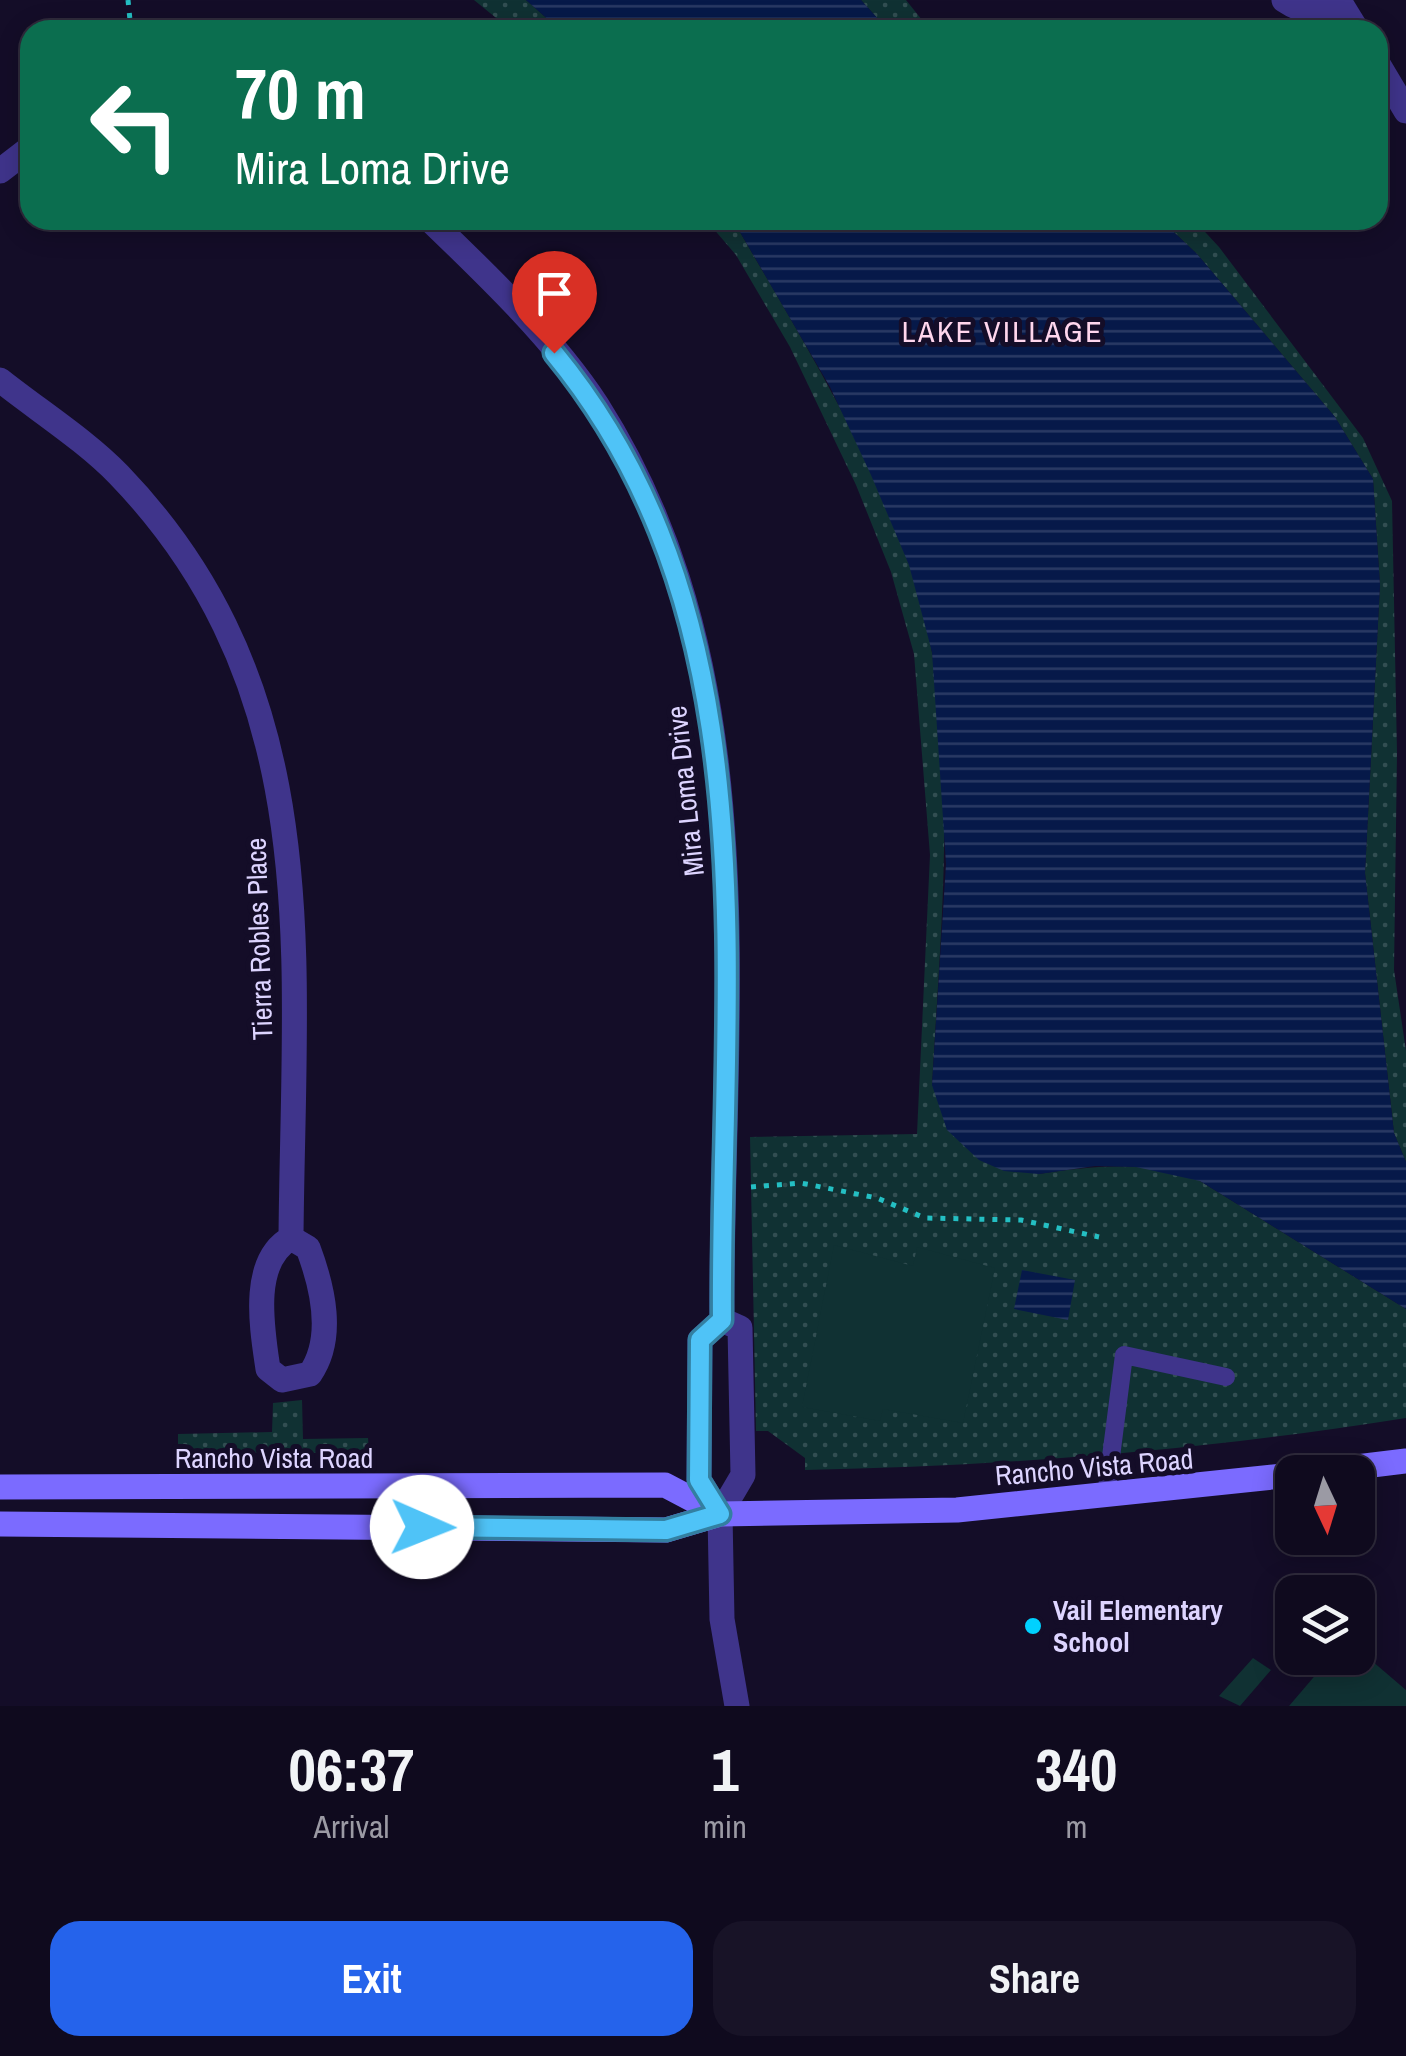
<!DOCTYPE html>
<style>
body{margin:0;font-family:"Archivo Narrow",sans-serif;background:#181327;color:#f1f3f6;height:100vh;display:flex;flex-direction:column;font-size:38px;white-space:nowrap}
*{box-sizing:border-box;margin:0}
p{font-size:32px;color:#9b9aa4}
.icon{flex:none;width:55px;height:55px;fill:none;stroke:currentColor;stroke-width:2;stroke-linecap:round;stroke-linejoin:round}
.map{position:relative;height:1706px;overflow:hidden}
.sheet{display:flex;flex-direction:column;background:#0f0a1e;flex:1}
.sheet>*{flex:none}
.hud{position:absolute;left:20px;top:20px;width:1368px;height:210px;border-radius:30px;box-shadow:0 5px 25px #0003,0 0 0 2px #2f2b3c;background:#0b6e4f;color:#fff;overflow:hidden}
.needle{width:65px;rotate:176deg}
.controls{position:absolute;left:1275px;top:1455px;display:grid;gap:20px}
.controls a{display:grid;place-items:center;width:100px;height:100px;border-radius:20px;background:#0f0a1e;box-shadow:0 5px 25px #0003,0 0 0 2px #2f2b3c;font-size:50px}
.pin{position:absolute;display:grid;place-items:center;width:85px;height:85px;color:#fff;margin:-102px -42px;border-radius:50% 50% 50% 0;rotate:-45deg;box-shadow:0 0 10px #0007}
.pin .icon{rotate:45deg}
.me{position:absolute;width:110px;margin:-55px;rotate:91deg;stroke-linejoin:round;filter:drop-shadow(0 0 8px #0008)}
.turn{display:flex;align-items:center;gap:35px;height:210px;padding:0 50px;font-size:45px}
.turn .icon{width:130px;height:130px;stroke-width:2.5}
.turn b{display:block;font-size:70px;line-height:85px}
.eta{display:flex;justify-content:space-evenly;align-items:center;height:170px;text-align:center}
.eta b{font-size:60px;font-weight:700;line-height:70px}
.primary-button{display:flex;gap:20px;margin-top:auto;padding:20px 50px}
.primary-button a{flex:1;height:115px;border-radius:30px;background:#2563eb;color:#fff;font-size:40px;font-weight:700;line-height:115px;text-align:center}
.primary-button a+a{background:#181327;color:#f1f3f6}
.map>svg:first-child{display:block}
.green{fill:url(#green-dots)}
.pitch{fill:#103133}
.water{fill:url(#water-rules)}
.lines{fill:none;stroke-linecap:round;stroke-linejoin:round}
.path{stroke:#24bfc3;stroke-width:5;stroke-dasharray:5 8;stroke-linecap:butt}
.lane{stroke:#3f348b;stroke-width:18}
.street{stroke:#3f348b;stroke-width:25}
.secondary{stroke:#7b6bff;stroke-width:25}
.route-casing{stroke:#337fa1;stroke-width:25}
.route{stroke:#4fc3f7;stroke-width:18}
.poi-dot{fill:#00d1ff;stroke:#140d28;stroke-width:4}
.labels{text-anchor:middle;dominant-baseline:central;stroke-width:10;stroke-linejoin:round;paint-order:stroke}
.street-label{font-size:28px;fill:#ddd4ff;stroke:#140d28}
.poi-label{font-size:28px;font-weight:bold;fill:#ddd4ff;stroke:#140d28;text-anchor:start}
.neighbourhood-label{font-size:30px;letter-spacing:2.5px;fill:#ffd6ed;stroke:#140d28}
</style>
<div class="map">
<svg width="1406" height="1706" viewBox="0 0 1406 1706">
<defs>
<pattern id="green-dots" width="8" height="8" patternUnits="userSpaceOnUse" patternTransform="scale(2.5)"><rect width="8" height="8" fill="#103133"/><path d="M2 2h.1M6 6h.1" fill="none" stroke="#324e52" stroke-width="1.8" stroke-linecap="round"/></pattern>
<pattern id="water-rules" width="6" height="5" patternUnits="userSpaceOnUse" patternTransform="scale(2.5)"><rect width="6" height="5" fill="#061949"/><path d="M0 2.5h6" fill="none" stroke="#2a3a64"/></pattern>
</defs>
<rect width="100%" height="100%" fill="#140d28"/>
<path class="green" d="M474,0H526L560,30H511Z
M861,0H906L930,30H888Z
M706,220H733C806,348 909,507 932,653C955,796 940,941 932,1085L1039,1174C1094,1166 1147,1160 1200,1181L1406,1309V1418C1206,1450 1007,1466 805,1470V1458L768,1431H756L750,1137L917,1134L930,855L914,654L891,572L856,485L790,347L736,255Z
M1161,220H1194L1219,247L1363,438L1392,501L1397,753L1394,970L1406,1051V1162L1394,1133L1365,873L1380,585L1373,479L1335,417L1197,254Z
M302,1400L303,1439L368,1438L369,1453H178V1434L272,1432L273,1403Z"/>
<path class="pitch" d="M834,1245L913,1266L917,1247L995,1268L963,1423L883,1409L880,1421L802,1407Z
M1358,1649L1406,1690V1706H1289L1330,1658H1358Z
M1253,1658L1271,1670L1240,1706L1219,1696Z"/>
<path class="water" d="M526,0H861L888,30H560Z
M733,220H1161L1197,254L1335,417L1373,479L1380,585L1365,873L1394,1133L1406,1162V1309L1200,1181L1136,1167L1095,1166L1039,1174L1004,1171L979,1160L947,1130L932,1085L946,864L932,652L909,565L871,475L830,387Z
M1022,1270L1075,1280L1068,1320L1014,1309Z"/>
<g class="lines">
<path class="path" d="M128,0L131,30
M751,1187L801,1183L877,1198L925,1218L1021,1220L1099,1237"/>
<path class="lane" d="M1106,1496L1124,1355L1226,1377"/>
<path class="street" d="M1284,0C1305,14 1318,14 1341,4L1339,0
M1341,4L1357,30
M1378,64L1406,111
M0,171L30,148
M430,220C487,275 554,339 597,405C771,678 720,1015 722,1320L700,1340L699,1480L720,1514L722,1619L737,1706
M0,380C39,411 85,440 119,475C329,693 293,961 291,1238
M291,1238L308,1248C323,1288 335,1338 310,1374L282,1380L268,1369C262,1328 250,1261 291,1238Z
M720,1514L743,1475L740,1328L722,1320"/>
<path class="secondary" d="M1315,1472L1406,1461
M0,1487L665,1485L720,1514
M0,1524L666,1530L720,1514L957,1510L1292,1475"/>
</g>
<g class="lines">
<g class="route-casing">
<path id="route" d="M422,1527L666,1530L720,1514L699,1480L700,1340L722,1320C719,994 778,625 554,353"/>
</g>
<use href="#route" class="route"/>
</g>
<circle class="poi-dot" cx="1033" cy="1626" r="10"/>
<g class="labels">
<g class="street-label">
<text transform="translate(685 791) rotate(-96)">Mira Loma Drive</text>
<text transform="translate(259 939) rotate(-92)">Tierra Robles Place</text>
<text x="274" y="1458">Rancho Vista Road</text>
<text transform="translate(1094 1467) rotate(-5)">Rancho Vista Road</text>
</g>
<g class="poi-label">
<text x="1053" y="1610">Vail Elementary<tspan x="1053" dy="32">School</tspan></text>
</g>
<g class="neighbourhood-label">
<text x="1003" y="331">LAKE VILLAGE</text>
</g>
</g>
</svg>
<div class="controls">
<a><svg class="needle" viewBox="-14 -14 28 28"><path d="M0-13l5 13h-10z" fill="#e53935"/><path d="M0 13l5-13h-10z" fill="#9b9aa4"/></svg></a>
<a><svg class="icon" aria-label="layers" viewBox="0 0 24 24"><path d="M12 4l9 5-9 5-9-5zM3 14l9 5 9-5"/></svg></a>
</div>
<div class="pin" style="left:554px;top:353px;background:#d93025"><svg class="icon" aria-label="arrive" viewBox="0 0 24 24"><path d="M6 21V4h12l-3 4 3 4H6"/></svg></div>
<svg class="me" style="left:422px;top:1527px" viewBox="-20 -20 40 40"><circle r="19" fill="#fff"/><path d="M0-13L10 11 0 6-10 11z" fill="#4fc3f7"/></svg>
<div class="hud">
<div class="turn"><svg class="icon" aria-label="left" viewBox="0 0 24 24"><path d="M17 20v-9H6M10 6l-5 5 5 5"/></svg><div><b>70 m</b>Mira Loma Drive</div></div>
</div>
</div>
<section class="sheet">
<div class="eta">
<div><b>06:37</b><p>Arrival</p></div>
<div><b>1</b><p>min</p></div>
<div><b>340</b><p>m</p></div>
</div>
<div class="primary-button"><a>Exit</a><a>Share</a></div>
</section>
